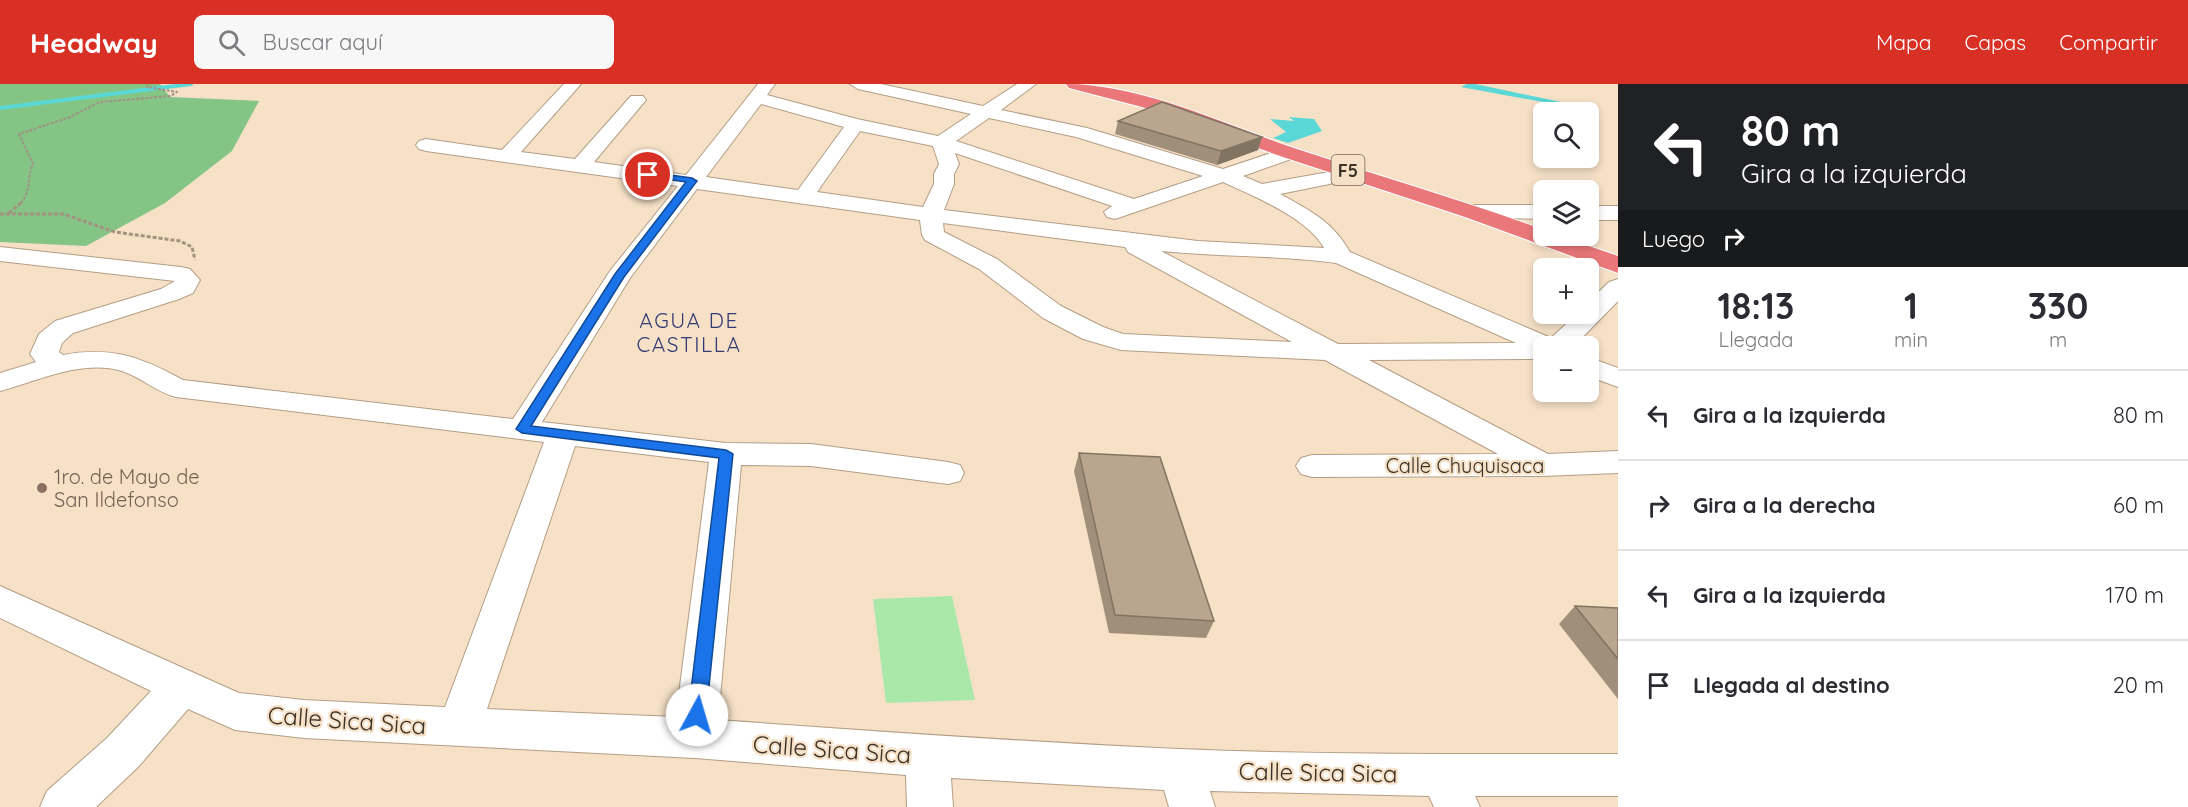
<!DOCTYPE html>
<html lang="es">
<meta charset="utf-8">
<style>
body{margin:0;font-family:Quicksand,sans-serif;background:#f7f7f7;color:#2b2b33;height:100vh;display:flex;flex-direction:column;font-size:22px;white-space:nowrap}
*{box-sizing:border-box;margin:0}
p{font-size:20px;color:#7c7c81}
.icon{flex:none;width:33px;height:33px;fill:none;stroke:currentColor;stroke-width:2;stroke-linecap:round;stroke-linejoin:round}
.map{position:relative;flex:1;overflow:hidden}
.panel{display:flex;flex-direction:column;background:#fff;width:570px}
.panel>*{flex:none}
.hud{background:#202124;color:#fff;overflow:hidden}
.fabs{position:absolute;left:1533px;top:18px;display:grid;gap:12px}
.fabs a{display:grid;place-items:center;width:66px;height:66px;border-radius:9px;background:#fff;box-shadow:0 3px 9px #0003;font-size:30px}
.pin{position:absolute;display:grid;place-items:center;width:51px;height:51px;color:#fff;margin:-26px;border:3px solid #fff;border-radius:50%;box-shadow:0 2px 6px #0007}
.me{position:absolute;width:66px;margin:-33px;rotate:6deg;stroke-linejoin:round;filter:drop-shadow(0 0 4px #0008)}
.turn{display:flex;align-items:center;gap:21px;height:126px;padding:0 24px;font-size:27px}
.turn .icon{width:78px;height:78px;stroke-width:2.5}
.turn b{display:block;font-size:42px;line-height:51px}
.then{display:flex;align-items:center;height:57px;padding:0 24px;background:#0003;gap:12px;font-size:22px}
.eta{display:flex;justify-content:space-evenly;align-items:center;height:102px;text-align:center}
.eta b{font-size:36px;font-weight:700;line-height:42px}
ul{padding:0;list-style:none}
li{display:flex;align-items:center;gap:18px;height:90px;padding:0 24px;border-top:2px solid #e1e1e2}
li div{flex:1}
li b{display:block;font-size:22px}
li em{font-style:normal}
header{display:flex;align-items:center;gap:36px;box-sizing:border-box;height:84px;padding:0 30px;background:#d93025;color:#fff}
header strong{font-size:28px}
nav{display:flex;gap:33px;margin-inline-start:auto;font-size:21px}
.search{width:420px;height:54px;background:#f7f7f7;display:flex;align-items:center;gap:15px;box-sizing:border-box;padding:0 21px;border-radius:9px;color:#7c7c81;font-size:22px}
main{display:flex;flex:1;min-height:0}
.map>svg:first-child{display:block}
.green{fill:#aae8aa}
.forest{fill:#84c484}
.water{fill:#5ad8d8}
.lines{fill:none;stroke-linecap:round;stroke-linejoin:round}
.stream{stroke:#5ad8d8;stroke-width:4}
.minor-casing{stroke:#b29e85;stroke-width:2}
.highway-casing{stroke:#fff;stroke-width:2}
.path-far1{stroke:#a29380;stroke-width:2;stroke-dasharray:3 1.5;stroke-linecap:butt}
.path{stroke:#a29380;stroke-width:3;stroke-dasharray:4 2;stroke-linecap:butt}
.minor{fill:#fff;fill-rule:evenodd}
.highway{fill:#ea787a;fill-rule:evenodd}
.wall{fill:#a08f7a}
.shaded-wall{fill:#827463}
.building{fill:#baa68e;stroke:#827463;stroke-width:1.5}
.route{fill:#1a73e8;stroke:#114b97;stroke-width:1.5}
.education-dot{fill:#8d6e63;stroke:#f6e1c7;stroke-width:2}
.labels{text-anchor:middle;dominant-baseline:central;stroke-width:4.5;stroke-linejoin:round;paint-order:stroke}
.shield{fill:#f6e1c7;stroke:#726658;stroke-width:1.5}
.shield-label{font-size:18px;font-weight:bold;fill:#3a3228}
.street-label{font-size:20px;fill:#3a3228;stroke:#f6e1c7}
.education-label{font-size:20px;fill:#785e54;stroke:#f6e1c7;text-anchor:start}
.neighbourhood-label{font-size:21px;letter-spacing:1.5px;fill:#323a75;stroke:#f6e1c7}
.near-street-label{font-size:24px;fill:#3a3228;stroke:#f6e1c7}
</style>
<header>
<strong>Headway</strong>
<div class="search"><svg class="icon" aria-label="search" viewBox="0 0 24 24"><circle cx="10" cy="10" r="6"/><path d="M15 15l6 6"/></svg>Buscar aquí</div>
<nav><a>Mapa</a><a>Capas</a><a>Compartir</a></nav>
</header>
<main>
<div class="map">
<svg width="1618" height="723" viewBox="0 0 1618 723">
<rect width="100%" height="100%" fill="#f6e1c7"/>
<path class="green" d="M952,512L975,616L886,619L873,515Z"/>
<path class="forest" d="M0,0H160L170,13L259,17L232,67L165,119L86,162L0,158Z"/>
<path class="water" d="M1467,0H1475L1599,26L1593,35L1589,34L1588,28L1546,26L1543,18L1461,3Z
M1289,33L1314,35L1322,47L1288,59L1273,54L1286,48L1270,35L1294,37Z"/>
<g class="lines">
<path class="stream" d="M0,24L191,0"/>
<g class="minor-casing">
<path id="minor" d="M564,0H581L521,68L575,75L631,12H643L646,16L594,78L686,91L758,0H775L767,11L857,35L938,52L971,30L858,5L850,0H881L983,22L1017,0H1036L1001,26L1087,44L1223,85L1283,65H1297L1300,69L1297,73L1243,92L1262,100L1357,83L1364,85L1367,89L1364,93L1280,110C1311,127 1332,137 1350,168L1551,254L1577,230H1588V218L1609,198L1618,195V217L1574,262H1544V275L1369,276L1548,370L1618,367V389L1543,392L1312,393L1301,390L1296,382L1301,374L1312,371L1498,370L1325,276L1121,266L1083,255L1043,234L979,185L925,156L922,151L920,136L697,105L630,194L542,338L726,359L811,360L948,378L960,381L964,389L960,397L948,400L811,382L741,381L718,636C872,647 1025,658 1179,665C1325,671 1472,670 1618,670V712H1475L1480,723H1434L1429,712L1210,707L1215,723H1169L1164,706L951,694L953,723H907L906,691L695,674L304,654L235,646L188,625L139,682L96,723H40L47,707L107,654L151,607L0,534V502L239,609L304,616L445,623L544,358L176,313C156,308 141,293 122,287C82,275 38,297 0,307V289L36,278L30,270L39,250L55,237L161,205L175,197L0,177V163L181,183L190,185L200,196L193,209L179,215L73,249L62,259L59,268L63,271C111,262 141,273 183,296L513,335L610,187L678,102L426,67L419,65L416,61L419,57L426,55L502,66ZM761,20L844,43L798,106L706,93ZM989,34L1076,53L1203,92L1134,115L956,57ZM860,47L933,62L939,80L934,90V100L923,123L817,108ZM955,69L1112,122L1104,128L1107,133L1115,135L1223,98C1253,112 1308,134 1324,164L1198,157L944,126L954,100V90L959,80ZM943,139L1125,163L1128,168L1292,258L1123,250L1103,243L1061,222L997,175L944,148ZM1161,167C1219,173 1278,171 1336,179L1516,259L1338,260ZM575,362L709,378L676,633L487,625Z
M1473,121H1544V135L1465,133L1462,128L1465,123Z
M1588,122H1618V136H1588Z
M1588,273L1618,284V303L1588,292Z"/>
</g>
<g class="highway-casing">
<path id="highway" d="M1066,0C1142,0 1225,41 1297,65C1379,92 1462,116 1544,146V152H1560L1618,172V189L1465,133L1283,73L1142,23L1069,4Z"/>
</g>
<path class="path-far1" d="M21,119C32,106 26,94 33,80L19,50L70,33L100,18L170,12L177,8L147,3V0"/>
<path class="path" d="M9,129L22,118
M0,130H63L115,148L180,157L192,163L195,176"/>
<use href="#minor" class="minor"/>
<use href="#highway" class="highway"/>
</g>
<path class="wall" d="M1118,37L1262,53L1258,66L1217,81L1115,50Z
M1079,369L1214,537L1206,554L1109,549L1074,387Z
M1575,522L1618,524V615L1559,540Z"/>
<path class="shaded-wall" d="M1262,53L1258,66L1217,81L1221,67Z"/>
<path class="building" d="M1162,18L1262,53L1221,67L1118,37Z
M1079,369L1160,373L1214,537L1115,531Z
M1575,522L1618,524V575Z"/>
<path class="route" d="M648,88L692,94L697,97L624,193L531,342L726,366L733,370L706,631L704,637L697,639L691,637L688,631L719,374L522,349L516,345L615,190L686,98L645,92V89Z"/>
<circle class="education-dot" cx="42" cy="404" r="6"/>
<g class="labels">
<rect class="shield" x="1331.5" y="71" width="33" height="30" rx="4.5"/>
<g class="shield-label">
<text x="1348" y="86">F5</text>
</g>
<g class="street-label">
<text x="1465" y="381">Calle Chuquisaca</text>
</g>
<g class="education-label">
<text x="54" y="392">1ro. de Mayo de<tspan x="54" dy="23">San Ildefonso</tspan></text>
</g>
<g class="neighbourhood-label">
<text x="689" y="236">AGUA DE<tspan x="689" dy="24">CASTILLA</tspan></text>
</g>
<g class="near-street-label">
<text transform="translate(347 636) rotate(4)">Calle Sica Sica</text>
<text transform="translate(832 665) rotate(4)">Calle Sica Sica</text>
<text transform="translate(1318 688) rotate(1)">Calle Sica Sica</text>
</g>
</g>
</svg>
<div class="fabs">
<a><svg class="icon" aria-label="search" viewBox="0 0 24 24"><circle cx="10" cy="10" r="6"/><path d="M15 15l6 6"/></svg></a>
<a><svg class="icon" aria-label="layers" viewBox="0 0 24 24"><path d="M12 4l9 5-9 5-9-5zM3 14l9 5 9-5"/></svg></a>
<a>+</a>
<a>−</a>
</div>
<div class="pin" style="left:648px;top:91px;background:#d93025"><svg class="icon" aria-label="arrive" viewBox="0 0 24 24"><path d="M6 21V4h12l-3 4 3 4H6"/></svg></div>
<svg class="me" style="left:697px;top:631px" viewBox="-20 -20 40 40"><circle r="19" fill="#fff"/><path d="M0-13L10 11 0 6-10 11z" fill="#1a73e8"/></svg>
</div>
<section class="panel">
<div class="hud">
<div class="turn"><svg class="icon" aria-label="left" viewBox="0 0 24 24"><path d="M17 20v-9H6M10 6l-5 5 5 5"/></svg><div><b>80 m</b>Gira a la izquierda</div></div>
<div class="then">Luego<svg class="icon" aria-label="right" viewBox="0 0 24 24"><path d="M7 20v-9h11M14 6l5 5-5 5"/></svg></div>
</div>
<div class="eta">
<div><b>18:13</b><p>Llegada</p></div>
<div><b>1</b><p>min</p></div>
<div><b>330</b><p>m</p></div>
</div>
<ul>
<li><svg class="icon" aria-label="left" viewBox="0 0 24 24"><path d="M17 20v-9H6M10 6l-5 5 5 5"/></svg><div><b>Gira a la izquierda</b></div><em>80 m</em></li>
<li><svg class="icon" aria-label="right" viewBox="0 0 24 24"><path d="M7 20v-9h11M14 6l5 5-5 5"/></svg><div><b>Gira a la derecha</b></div><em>60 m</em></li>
<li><svg class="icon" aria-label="left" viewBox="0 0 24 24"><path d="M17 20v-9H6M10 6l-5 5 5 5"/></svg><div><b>Gira a la izquierda</b></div><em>170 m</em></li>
<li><svg class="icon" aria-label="arrive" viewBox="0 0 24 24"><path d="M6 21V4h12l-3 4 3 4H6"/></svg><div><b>Llegada al destino</b></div><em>20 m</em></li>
</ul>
</section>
</main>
